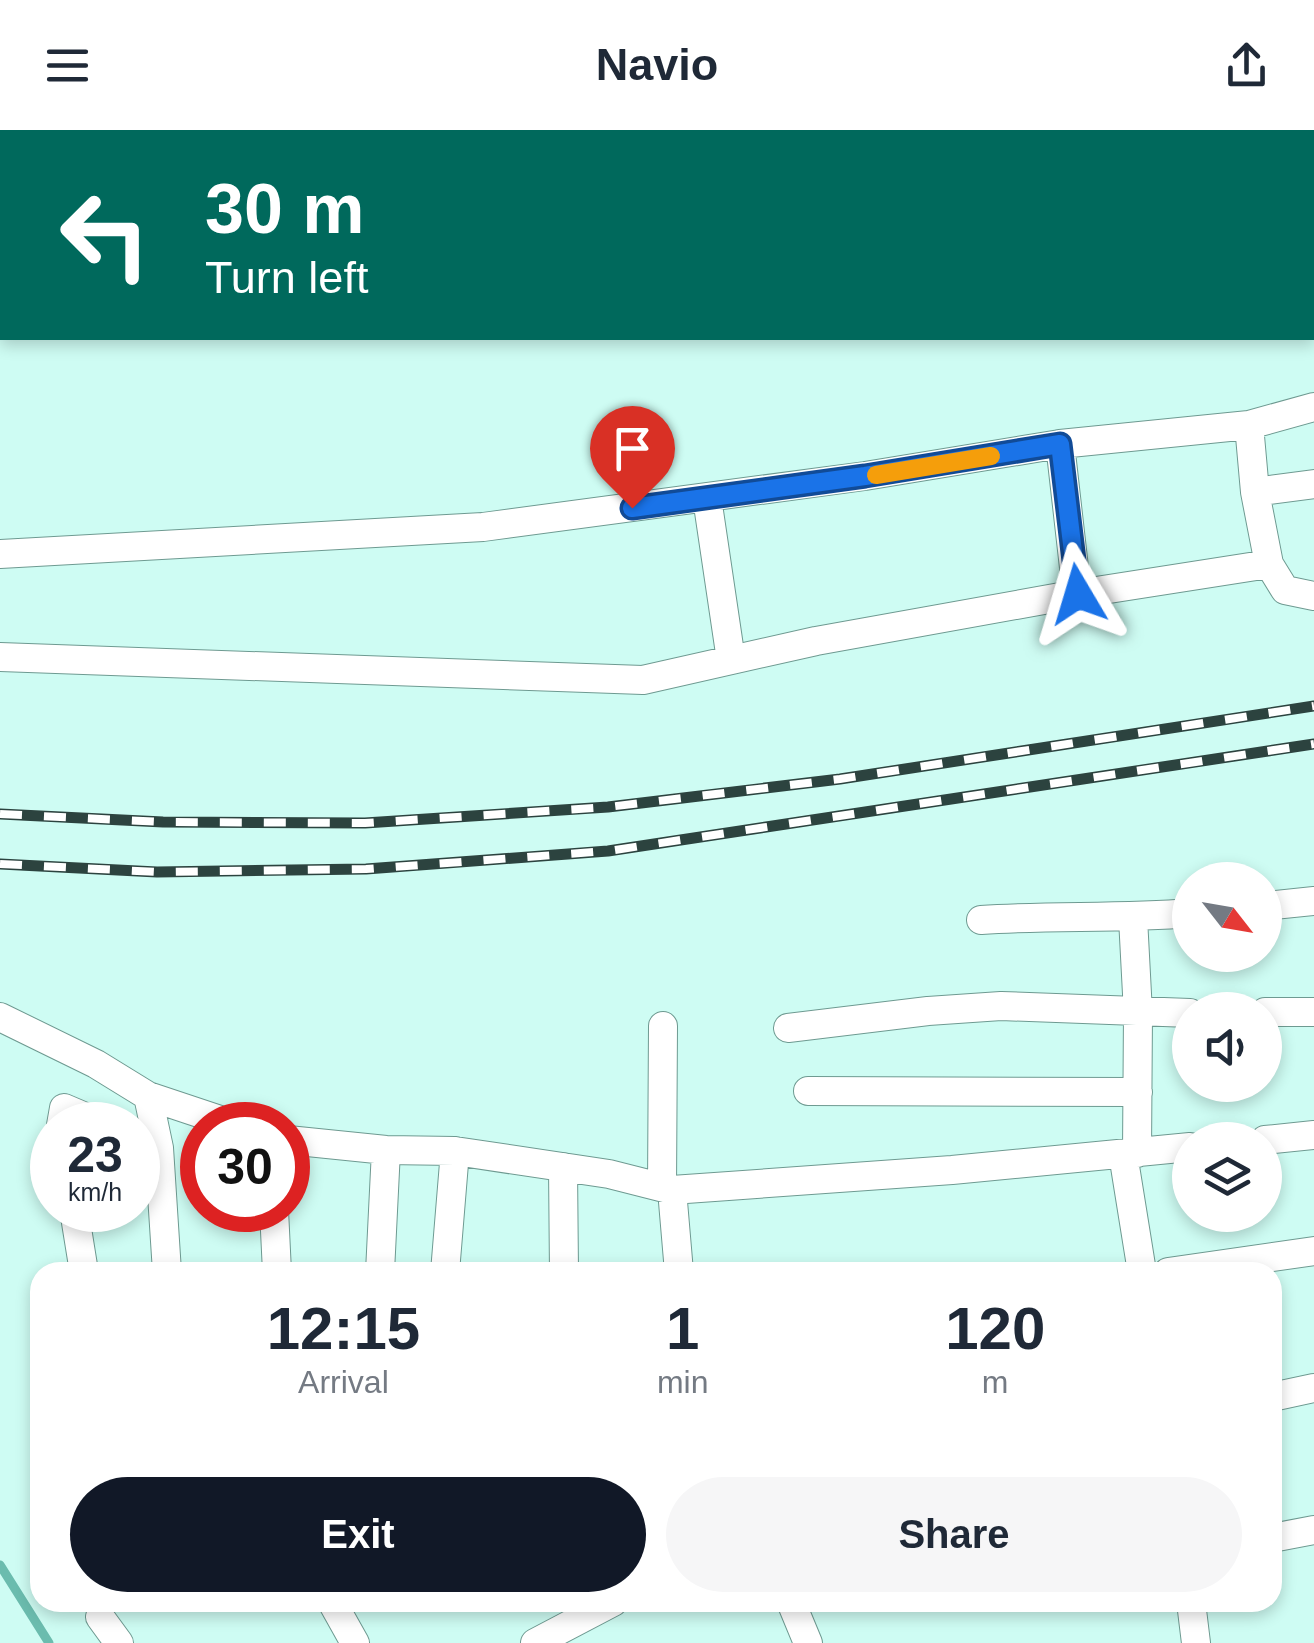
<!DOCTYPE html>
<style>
body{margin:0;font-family:Helvetica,sans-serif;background:#f6f6f7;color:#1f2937;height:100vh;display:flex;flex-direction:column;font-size:38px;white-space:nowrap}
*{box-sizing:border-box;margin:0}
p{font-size:32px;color:#747a83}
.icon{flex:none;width:55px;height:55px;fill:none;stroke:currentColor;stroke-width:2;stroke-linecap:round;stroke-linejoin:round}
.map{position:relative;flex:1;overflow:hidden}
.panel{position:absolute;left:30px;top:1132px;width:1252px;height:350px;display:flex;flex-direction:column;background:#fff;border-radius:30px;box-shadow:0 5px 15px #0003}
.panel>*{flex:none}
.hud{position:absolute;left:0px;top:0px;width:1315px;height:210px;box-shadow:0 5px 15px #0003;background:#00695c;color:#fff;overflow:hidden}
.needle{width:65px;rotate:121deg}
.buttons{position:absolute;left:1172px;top:732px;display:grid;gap:20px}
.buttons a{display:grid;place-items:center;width:110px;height:110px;border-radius:50%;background:#fff;box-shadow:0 5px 15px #0003;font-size:50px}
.speed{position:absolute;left:30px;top:972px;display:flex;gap:20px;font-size:50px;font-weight:700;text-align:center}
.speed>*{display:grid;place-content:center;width:130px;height:130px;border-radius:50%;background:#fff;box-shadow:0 5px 15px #0003;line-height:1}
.speed small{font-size:25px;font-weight:400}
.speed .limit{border:15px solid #d22;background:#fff;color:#111}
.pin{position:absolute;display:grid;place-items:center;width:85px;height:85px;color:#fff;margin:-102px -42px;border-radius:50% 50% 50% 0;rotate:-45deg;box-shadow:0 0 10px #0007}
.pin .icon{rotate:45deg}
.me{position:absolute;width:110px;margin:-55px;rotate:353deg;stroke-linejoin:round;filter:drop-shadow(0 0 8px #0008)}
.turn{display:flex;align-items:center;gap:35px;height:210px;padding:0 40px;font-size:45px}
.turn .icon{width:130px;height:130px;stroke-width:2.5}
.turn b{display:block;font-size:70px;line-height:85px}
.eta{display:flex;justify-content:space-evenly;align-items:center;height:170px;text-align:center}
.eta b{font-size:60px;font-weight:600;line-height:70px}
.action{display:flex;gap:20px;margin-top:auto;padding:20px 40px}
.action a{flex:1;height:115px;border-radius:60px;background:#111827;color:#fff;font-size:40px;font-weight:600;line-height:115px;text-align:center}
.action a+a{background:#f6f6f7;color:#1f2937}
header{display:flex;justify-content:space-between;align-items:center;height:130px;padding:0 40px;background:#fff;font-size:45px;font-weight:600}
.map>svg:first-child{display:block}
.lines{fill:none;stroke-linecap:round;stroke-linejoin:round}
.stream{stroke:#6bbcae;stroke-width:9}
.minor-casing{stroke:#6e9a91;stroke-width:30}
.minor{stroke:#fff;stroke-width:28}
.rail-casing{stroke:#2c433f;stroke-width:11}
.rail{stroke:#fff;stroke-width:8;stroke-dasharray:22;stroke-linecap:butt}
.route-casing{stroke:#114b97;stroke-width:25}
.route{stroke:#1a73e8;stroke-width:18}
.slow{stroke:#f59e0b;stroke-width:18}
</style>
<header><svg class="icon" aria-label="menu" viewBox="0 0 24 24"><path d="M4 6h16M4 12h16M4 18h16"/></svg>Navio<svg class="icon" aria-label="share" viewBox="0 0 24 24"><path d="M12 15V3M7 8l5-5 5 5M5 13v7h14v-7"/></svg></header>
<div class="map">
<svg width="1314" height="1513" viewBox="0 0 1314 1513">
<rect width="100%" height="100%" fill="#cefcf3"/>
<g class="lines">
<path class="stream" d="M3,2L6,0
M0,1435L49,1513"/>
<g class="minor-casing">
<path id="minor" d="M641,0L642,2
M155,2L159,0
M665,2L690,0
M0,103L2,101
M1060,314L1077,464
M1255,362L1314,354
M707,368L731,530
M0,424L483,397L865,346L1060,314L1249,295
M1269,434L1255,362L1249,295L1314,277
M0,527L643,550L816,511L1077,464L1269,434L1285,460L1314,466
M1265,776L1314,771
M1133,788L1138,883L1137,1023
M981,790C1051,785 1120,789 1190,783
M1265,882H1314
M0,887L96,934L148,966L235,995
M788,898L928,881L1001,876L1190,883
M808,961L1138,962
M148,966L159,1018L167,1142
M61,995L64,978L104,995
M288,1010L386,1020L455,1021L609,1044L672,1060L952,1040L1190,1017
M1265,1010L1314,1005
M1123,1024L1142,1142
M563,1037L564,1142
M662,1057L663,896
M672,1060L679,1142
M74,1080L84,1142
M274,1080L277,1142
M380,1142L386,1020
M445,1142L455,1021
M1168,1142L1314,1121
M1272,1267L1314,1258
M1272,1408L1314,1400
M332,1472L355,1513
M791,1472L808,1513
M1191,1472L1196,1513
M100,1487L119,1513
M535,1513L613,1472"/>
</g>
<use href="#minor" class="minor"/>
<g class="rail-casing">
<path id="rail" d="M0,684L163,692L365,693L608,677L840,649L1314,576
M0,734L157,742L366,739L608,721L1314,614"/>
</g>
<use href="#rail" class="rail"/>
</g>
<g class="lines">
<g class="route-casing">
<path id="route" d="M632,378L865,346L1060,314L1078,464"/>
</g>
<use href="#route" class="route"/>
<path class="slow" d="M876,345L991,326"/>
</g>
</svg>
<div class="buttons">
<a><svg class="needle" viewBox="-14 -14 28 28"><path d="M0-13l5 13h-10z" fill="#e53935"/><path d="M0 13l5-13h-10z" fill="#747a83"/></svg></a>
<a><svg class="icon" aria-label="sound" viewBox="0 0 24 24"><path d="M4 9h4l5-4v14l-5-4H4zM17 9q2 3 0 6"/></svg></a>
<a><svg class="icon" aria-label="layers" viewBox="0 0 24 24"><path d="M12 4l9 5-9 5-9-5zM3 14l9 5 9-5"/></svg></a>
</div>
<div class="speed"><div>23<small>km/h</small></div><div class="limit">30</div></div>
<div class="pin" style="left:632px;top:378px;background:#d93025"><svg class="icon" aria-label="arrive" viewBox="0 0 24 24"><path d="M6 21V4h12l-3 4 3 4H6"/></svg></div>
<svg class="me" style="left:1078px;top:464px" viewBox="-20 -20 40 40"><path d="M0-17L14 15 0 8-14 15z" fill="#1a73e8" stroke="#fff" stroke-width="4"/></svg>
<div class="hud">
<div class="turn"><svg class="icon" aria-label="left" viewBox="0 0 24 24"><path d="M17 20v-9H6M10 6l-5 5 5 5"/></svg><div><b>30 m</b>Turn left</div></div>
</div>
<section class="panel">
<div class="eta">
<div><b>12:15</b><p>Arrival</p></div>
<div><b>1</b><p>min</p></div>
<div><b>120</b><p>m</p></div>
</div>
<div class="action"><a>Exit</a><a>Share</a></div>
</section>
</div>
